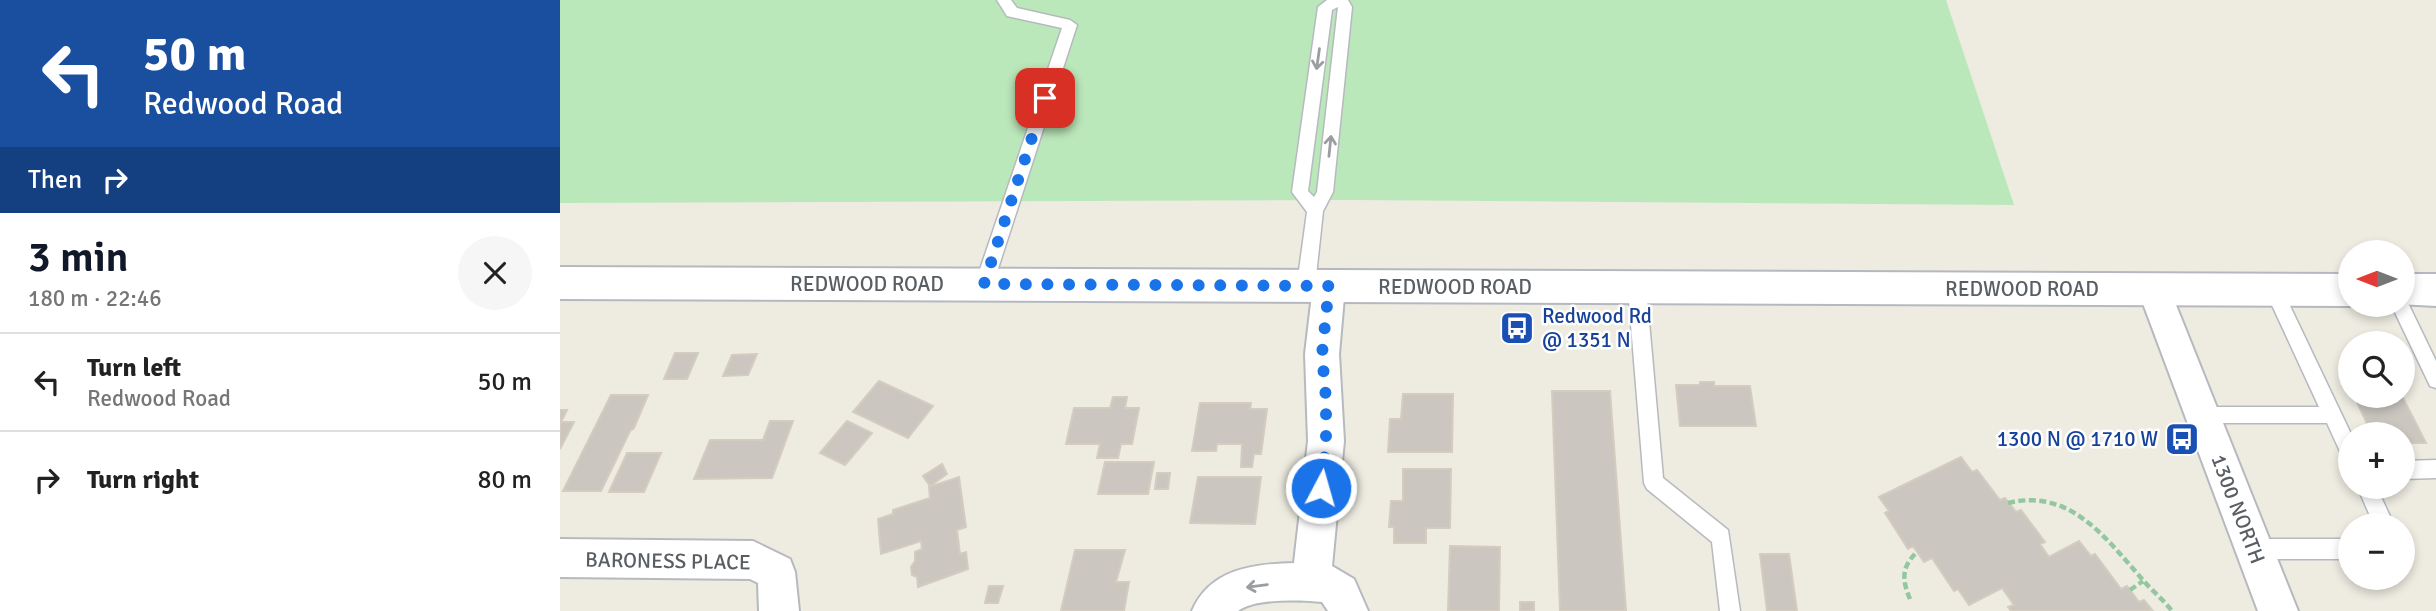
<!DOCTYPE html>
<meta charset="utf-8">
<style>
body{margin:0;font-family:Signika,sans-serif;background:#f6f6f6;color:#222;height:100vh;display:flex;flex-direction:column;font-size:26px;white-space:nowrap}
*{box-sizing:border-box;margin:0}
p{font-size:23px;color:#767676}
.icon{flex:none;width:38px;height:38px;fill:none;stroke:currentColor;stroke-width:2;stroke-linecap:round;stroke-linejoin:round}
.map{position:relative;flex:1;overflow:hidden}
.details{display:flex;flex-direction:column;background:#fff;width:560px}
.details>*{flex:none}
.guide{background:#1a4fa0;color:#fff;overflow:hidden}
.needle{width:46px;rotate:270deg}
.controls{position:absolute;left:1778px;top:240px;display:grid;gap:14px}
.controls a{display:grid;place-items:center;width:77px;height:77px;border-radius:50%;background:#fff;box-shadow:0 4px 10px #0003;font-size:35px}
.pin{position:absolute;display:grid;place-items:center;width:60px;height:60px;color:#fff;margin:-30px;border-radius:14px;box-shadow:0 4px 10px #0006}
.me{position:absolute;width:77px;margin:-38px;rotate:6deg;stroke-linejoin:round;filter:drop-shadow(0 0 5px #0008)}
.turn{display:flex;align-items:center;gap:24px;height:147px;padding:0 28px;font-size:32px}
.turn .icon{width:91px;height:91px;stroke-width:2.5}
.turn b{display:block;font-size:49px;line-height:60px}
.then{display:flex;align-items:center;height:66px;padding:0 28px;background:#0003;gap:14px;font-size:26px}
.round{display:grid;place-items:center;flex:none;width:74px;height:74px;border-radius:37px;background:#f6f6f6}
.overview{display:flex;align-items:center;justify-content:space-between;height:119px;padding:0 28px}
h1{font-size:42px;font-weight:600;line-height:52px;color:#111827}
ul{padding:0;list-style:none}
li{display:flex;align-items:center;gap:21px;height:98px;padding:0 28px;border-top:2px solid #e0e0e0}
li div{flex:1}
li b{display:block;font-size:26px}
li em{font-style:normal}
main{display:flex;flex:1;min-height:0}
.map>svg:first-child{display:block}
.green{fill:#bbe8ba}
.building{fill:#cbc7c0;stroke:#d3ccbf;stroke-width:2}
.lines{fill:none;stroke-linecap:round;stroke-linejoin:round}
.lane-casing{stroke:#b6babf;stroke-width:3}
.street-casing{stroke:#b6babf;stroke-width:4}
.secondary-casing{stroke:#b5b9bf;stroke-width:4}
.path{stroke:#92c79f;stroke-width:4.5;stroke-dasharray:7 3.5;stroke-linecap:butt}
.lane{fill:#fff;fill-rule:evenodd}
.street{fill:#fff;fill-rule:evenodd}
.secondary{fill:#fff;fill-rule:evenodd}
.oneway{stroke:#9b9ea1}
.route{stroke:#1a73e8;stroke-width:12;stroke-dasharray:0 21.6}
.labels{text-anchor:middle;dominant-baseline:central;stroke-width:5;stroke-linejoin:round;paint-order:stroke}
.street-label{font-size:21px;fill:#595e63;stroke:#fff}
.transit-label{font-size:21px;fill:#164399;stroke:#fff;text-anchor:start}
</style>
<main>
<section class="details">
<div class="guide">
<div class="turn"><svg class="icon" aria-label="left" viewBox="0 0 24 24"><path d="M17 20v-9H6M10 6l-5 5 5 5"/></svg><div><b>50 m</b>Redwood Road</div></div>
<div class="then">Then<svg class="icon" aria-label="right" viewBox="0 0 24 24"><path d="M7 20v-9h11M14 6l5 5-5 5"/></svg></div>
</div>
<div class="overview"><div><h1>3 min</h1><p>180 m · 22:46</p></div><a class="round"><svg class="icon" aria-label="close" viewBox="0 0 24 24"><path d="M6 6l12 12M18 6L6 18"/></svg></a></div>
<ul>
<li><svg class="icon" aria-label="left" viewBox="0 0 24 24"><path d="M17 20v-9H6M10 6l-5 5 5 5"/></svg><div><b>Turn left</b><p>Redwood Road</p></div><em>50 m</em></li>
<li><svg class="icon" aria-label="right" viewBox="0 0 24 24"><path d="M7 20v-9h11M14 6l5 5-5 5"/></svg><div><b>Turn right</b></div><em>80 m</em></li>
</ul>
</section>
<div class="map">
<svg width="1876" height="611" viewBox="0 0 1876 611">
<rect width="100%" height="100%" fill="#eeebe1"/>
<path class="green" d="M0,0H1386L1454,205L793,200L0,203Z"/>
<path class="building" d="M115,353H138L127,379H104Z
M197,354L188,375L163,376L172,355Z
M319,381L373,406L348,438L293,412Z
M1140,382H1154V386H1190L1196,426H1120L1116,385H1140Z
M992,391H1050L1066,611H1000Z
M843,394H893L892,452H828L830,419H841Z
M51,395H88L74,428L70,431L41,491H3Z
M1794,396H1842L1866,443H1843V434H1812Z
M553,397H567L565,408H579L572,444H561L558,458H537L540,444H506L514,408H550Z
M640,403H691L690,409H707L701,454H694L692,467H681L682,444H657L656,451H632Z
M0,410H7L1,422H14L0,449Z
M210,421H233L212,478L134,479L150,440H203Z
M287,421L312,433L285,465L260,453Z
M67,453H101L84,492H49Z
M1401,457L1412,472L1417,470L1440,500L1445,498L1456,512L1461,510L1485,542L1480,544L1489,557L1519,541L1531,556L1535,554L1561,589L1567,586L1579,602L1584,600L1593,611H1451L1448,607L1454,605L1442,588L1409,605L1398,589L1394,591L1372,558L1364,562L1353,546L1348,549L1325,513L1329,511L1319,497Z
M545,462H594L588,494H538Z
M382,464L387,474L370,486L363,476Z
M843,469H891L890,528H866V543H834V527H829L831,501H843Z
M597,473H610L608,489H595Z
M399,477L406,527L397,530L400,554L406,552L408,569L358,587L357,577L352,575L351,567L355,561V552L362,549L361,541L321,554L318,519L333,514V510L370,498L369,487Z
M638,477H701L695,524L630,523Z
M890,546L940,547L939,611H888Z
M515,550H565L556,582H569L564,611H501Z
M1200,554H1229L1237,611H1207Z
M429,586H443L438,603H425Z
M960,602H974V611H960Z"/>
<g class="lines">
<g class="lane-casing">
<path id="lane" d="M437,0H451L457,8L510,20L517,25L433,284L430,289L424,291L418,289L415,284L502,28L447,16Z
M767,0H788L792,7L773,192L763,211L755,285L752,290L746,292L740,290L737,285L747,212L732,192L758,7ZM778,7L757,192L754,197L748,191L772,10Z
M1077,281L1083,283L1086,288L1103,478L1168,530L1180,611H1160L1152,542L1087,489L1084,483L1068,288L1071,283Z
M1714,283L1720,285L1791,434L1790,461L1783,458L1767,423H1642L1635,421L1633,415L1635,409L1642,407H1759L1705,290L1708,285Z
M1843,297L1846,299L1876,361V388L1870,386L1831,304H1843Z
M1876,460V478L1843,479V461Z
M1797,486H1816L1834,525H1814Z
M1694,539H1790V559H1694L1687,556L1684,549L1687,542Z"/>
</g>
<g class="street-casing">
<path id="street" d="M769,272L781,276L785,286L779,354L784,441L772,566L794,579L808,611H768L762,602C741,600 695,598 678,611H632C650,569 693,564 734,563L748,441L745,354L753,286L757,276Z
M1594,276L1606,280L1610,290L1738,611H1698L1578,290L1582,280Z
M0,539L193,541L230,559L235,572L239,611H199L198,583L190,579L0,577Z"/>
</g>
<g class="secondary-casing">
<path id="secondary" d="M0,267L1790,274V304H1795L1790,306L0,299Z
M1843,274H1876V306L1838,304H1843Z"/>
</g>
<path class="path" d="M1448,503C1510,488 1545,537 1582,579C1591,590 1603,599 1612,611
M1570,590L1583,581
M1350,599C1342,580 1341,567 1357,552"/>
<use href="#lane" class="lane"/>
<use href="#street" class="street"/>
<use href="#secondary" class="secondary"/>
</g>
<defs><path id="oneway-shaft" d="M-6 0H5M1.5-3L5.5 0L1.5 3" fill="none" stroke-width="1.6" stroke-linecap="round" stroke-linejoin="round" transform="scale(1.75)"/></defs>
<g class="oneway">
<use href="#oneway-shaft" transform="translate(758 59) rotate(98)"/>
<use href="#oneway-shaft" transform="translate(770 146) rotate(-84)"/>
<use href="#oneway-shaft" transform="translate(697 586) rotate(172)"/>
</g>
<g class="lines">
<path class="route" d="M485,98L424,284L769,286L762,354L766,399V441L761,488"/>
</g>
<defs>
<g id="bus-square" transform="scale(1.75)"><rect x="-9" y="-9" width="18" height="18" rx="4" fill="#1a4fb4" stroke="#fff"/><path d="M-5-6H5V4H4V6H2V4H-2V6H-4V4H-5ZM-3.5-4V0h7V-4ZM-3.5 1.2v1.5H-2V1.2ZM2 1.2v1.5H3.5V1.2Z" fill="#fff"/></g>
</defs>
<g fill-rule="evenodd">
<use href="#bus-square" x="957" y="328"/>
<use href="#bus-square" x="1622" y="439"/>
</g>
<g class="labels">
<g class="street-label">
<text x="307" y="284">REDWOOD ROAD</text>
<text x="895" y="287">REDWOOD ROAD</text>
<text x="1462" y="289">REDWOOD ROAD</text>
<text transform="translate(1678 509) rotate(69)">1300 NORTH</text>
<text transform="translate(108 561) rotate(1)">BARONESS PLACE</text>
</g>
<g class="transit-label">
<text x="982" y="316">Redwood Rd<tspan x="982" dy="24">@ 1351 N</tspan></text>
<text x="1598" y="439" text-anchor="end">1300 N @ 1710 W</text>
</g>
</g>
</svg>
<div class="controls">
<a><svg class="needle" viewBox="-14 -14 28 28"><path d="M0-13l5 13h-10z" fill="#e53935"/><path d="M0 13l5-13h-10z" fill="#767676"/></svg></a>
<a><svg class="icon" aria-label="search" viewBox="0 0 24 24"><circle cx="10" cy="10" r="6"/><path d="M15 15l6 6"/></svg></a>
<a>+</a>
<a>−</a>
</div>
<div class="pin" style="left:485px;top:98px;background:#d93025"><svg class="icon" aria-label="arrive" viewBox="0 0 24 24"><path d="M6 21V4h12l-3 4 3 4H6"/></svg></div>
<svg class="me" style="left:761px;top:488px" viewBox="-20 -20 40 40"><circle r="17" fill="#1a73e8" stroke="#fff" stroke-width="3"/><path d="M0-11L8 9 0 5-8 9z" fill="#fff"/></svg>
</div>
</main>
